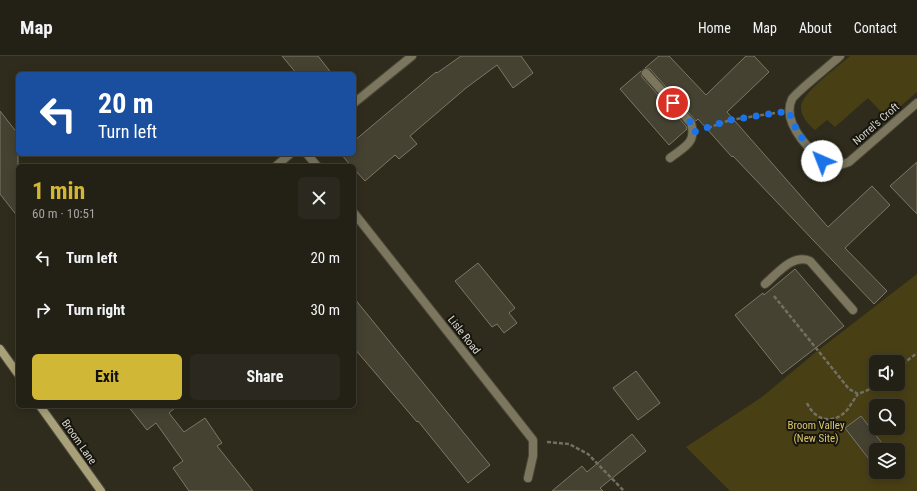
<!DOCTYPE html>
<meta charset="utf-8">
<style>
body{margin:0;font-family:"Roboto Condensed",sans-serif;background:#2b291f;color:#f1f3f6;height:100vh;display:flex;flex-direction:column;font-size:15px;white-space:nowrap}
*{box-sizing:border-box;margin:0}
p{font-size:13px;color:#a3a3a1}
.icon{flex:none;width:22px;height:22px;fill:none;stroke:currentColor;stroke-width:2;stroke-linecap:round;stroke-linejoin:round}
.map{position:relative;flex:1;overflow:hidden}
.sheet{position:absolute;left:16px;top:108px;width:340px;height:244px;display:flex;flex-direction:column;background:#232116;border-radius:6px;box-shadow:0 2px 10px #0003,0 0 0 1px #403e35}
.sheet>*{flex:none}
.banner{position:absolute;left:16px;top:16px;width:340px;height:84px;border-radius:6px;box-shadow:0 2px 10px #0003,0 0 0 1px #403e35;background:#1a4fa0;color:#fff;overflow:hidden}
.controls{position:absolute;left:869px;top:299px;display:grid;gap:8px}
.controls a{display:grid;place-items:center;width:36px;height:36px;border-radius:6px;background:#232116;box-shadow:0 2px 10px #0003,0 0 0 1px #403e35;font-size:20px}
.pin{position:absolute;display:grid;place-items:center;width:34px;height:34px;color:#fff;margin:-17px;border:2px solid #fff;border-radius:50%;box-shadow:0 1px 4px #0007}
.me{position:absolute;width:44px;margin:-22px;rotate:316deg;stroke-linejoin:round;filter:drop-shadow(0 0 3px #0008)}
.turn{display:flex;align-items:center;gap:14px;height:84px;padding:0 16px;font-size:18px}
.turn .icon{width:52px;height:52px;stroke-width:2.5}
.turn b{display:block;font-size:28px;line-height:34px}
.round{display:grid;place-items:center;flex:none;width:42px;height:42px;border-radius:6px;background:#2b291f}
.overview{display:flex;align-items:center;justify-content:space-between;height:68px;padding:0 16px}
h1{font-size:24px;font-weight:700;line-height:30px;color:#d1b736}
.button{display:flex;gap:8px;margin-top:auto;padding:8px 16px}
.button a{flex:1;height:46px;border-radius:6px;background:#d1b736;color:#111;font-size:16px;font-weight:700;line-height:46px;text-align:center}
.button a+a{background:#2b291f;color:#f1f3f6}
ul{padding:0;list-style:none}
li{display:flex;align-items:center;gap:12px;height:52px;padding:0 16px}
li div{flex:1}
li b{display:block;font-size:15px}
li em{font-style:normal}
header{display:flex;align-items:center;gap:24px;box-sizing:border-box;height:56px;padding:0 20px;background:#232116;border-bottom:1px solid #403e35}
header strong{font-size:19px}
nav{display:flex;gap:22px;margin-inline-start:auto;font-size:14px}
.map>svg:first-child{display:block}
.green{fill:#483f15;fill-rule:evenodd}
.building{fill:#454232;stroke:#7c7867}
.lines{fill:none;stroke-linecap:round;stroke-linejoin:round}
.lane-casing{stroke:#4a4739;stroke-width:10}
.street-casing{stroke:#4a4739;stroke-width:10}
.secondary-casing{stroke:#4a4739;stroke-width:10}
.path{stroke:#727062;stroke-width:2.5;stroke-dasharray:4 2;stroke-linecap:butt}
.lane{stroke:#7b765d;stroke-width:8}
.street{stroke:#7b765d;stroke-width:8}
.secondary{stroke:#a8a078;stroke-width:8}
.route{stroke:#1a73e8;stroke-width:7;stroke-dasharray:0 12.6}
.labels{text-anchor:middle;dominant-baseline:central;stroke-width:4;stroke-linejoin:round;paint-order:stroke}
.street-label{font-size:11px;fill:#d9d7cd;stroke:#16150e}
.park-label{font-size:11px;fill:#d9c66c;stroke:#16150e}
</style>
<header>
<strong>Map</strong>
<nav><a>Home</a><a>Map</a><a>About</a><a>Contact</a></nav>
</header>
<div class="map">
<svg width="917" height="435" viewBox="0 0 917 435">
<rect width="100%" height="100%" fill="#2f2c1d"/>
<path class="green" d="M850,0H917V36L887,62L868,42L835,71L827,64L815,74C808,68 801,61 801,51C801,37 839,10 850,0Z
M917,218V435H730L686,391L762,341L816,296ZM876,306H898V328H876ZM876,350H898V372H876ZM876,394H898V416H876Z"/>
<path class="building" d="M282,0H318L332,18H297Z
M461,0H521L533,17L513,32L497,9L466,32L410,80L417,88L399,103L395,99L365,125L354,113V110H351L341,98H354V85L436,16L437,17Z
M659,0H669L706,39L746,0H754L769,16L727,56L828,171L872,130L890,149L845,192L887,235L874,248L733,100L732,101L698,63L696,65L650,13L645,12Z
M641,15L642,21L686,70L687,73L669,89L620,33Z
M0,55L18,78V161L0,138Z
M917,106V158L890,130Z
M478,207L515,252L509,257L517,267L504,277L497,268L492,271L455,225Z
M795,213L844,270L782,318L735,259L763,237L764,239Z
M354,242L490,409L468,427L418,365L417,366L354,292Z
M636,315L660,347L638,364L613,332Z
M128,350H177L169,357L184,376L205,362L222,387L217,390L253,435H189L173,412L183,405L156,367L147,374Z
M861,360L885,391L881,394H876V398L869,403L845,372Z
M632,378L646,395L600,432L603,435H552L582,410L587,416Z"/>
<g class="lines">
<g class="lane-casing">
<path id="lane" d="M646,17L691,67C697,87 684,91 670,102
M765,228C777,218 793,197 810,205L853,254"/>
</g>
<g class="street-casing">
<path id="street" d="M840,0C832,8 796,36 792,43C780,68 815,102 834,111L849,106L917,47
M354,47L412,0
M307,98L317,110
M276,110L290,98
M354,157L533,384V400L528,422"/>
</g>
<g class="secondary-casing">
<path id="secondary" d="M0,293L18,318
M40,350L101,435"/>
</g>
<path class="path" d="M708,72L730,64L775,57
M774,240L849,333L858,338L868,334L876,328
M898,312L917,297
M807,347C815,365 834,369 847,354C851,349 854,343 858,338
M547,386L569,388L588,398L624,435"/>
<use href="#lane" class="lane"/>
<use href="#street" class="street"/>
<use href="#secondary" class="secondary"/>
</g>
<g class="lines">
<path class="route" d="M673,47L691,67L694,76L730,64L789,55C795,76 807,90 822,105"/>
</g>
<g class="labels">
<g class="street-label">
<text transform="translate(876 68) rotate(-41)">Norrel's Croft</text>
<text transform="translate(464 279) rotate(52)">Lisle Road</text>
<text transform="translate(79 386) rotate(55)">Broom Lane</text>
</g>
<g class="park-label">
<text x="816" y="369">Broom Valley<tspan x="816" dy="13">(New Site)</tspan></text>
</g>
</g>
</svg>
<div class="controls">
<a><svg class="icon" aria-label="sound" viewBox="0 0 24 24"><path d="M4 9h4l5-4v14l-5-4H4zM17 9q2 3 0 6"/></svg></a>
<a><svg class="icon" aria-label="search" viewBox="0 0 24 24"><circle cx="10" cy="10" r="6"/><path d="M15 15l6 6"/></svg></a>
<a><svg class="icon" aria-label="layers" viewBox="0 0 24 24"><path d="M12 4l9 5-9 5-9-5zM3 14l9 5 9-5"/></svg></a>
</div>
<div class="pin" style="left:673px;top:47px;background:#d93025"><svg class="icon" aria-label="arrive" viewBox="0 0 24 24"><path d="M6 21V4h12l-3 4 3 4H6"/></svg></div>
<svg class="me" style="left:822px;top:105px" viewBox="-20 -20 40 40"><circle r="19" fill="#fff"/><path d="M0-13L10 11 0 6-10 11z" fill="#1a73e8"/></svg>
<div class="banner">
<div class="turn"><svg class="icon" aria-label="left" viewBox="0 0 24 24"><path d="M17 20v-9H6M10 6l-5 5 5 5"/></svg><div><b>20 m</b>Turn left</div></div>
</div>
<section class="sheet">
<div class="overview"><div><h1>1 min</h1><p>60 m · 10:51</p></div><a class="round"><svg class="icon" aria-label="close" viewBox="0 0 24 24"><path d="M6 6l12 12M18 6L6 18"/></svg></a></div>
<ul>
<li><svg class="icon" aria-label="left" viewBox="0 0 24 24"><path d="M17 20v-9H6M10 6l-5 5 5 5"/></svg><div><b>Turn left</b></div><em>20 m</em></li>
<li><svg class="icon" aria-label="right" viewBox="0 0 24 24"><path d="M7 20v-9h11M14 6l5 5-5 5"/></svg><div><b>Turn right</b></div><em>30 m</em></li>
</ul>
<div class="button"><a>Exit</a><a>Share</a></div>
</section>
</div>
